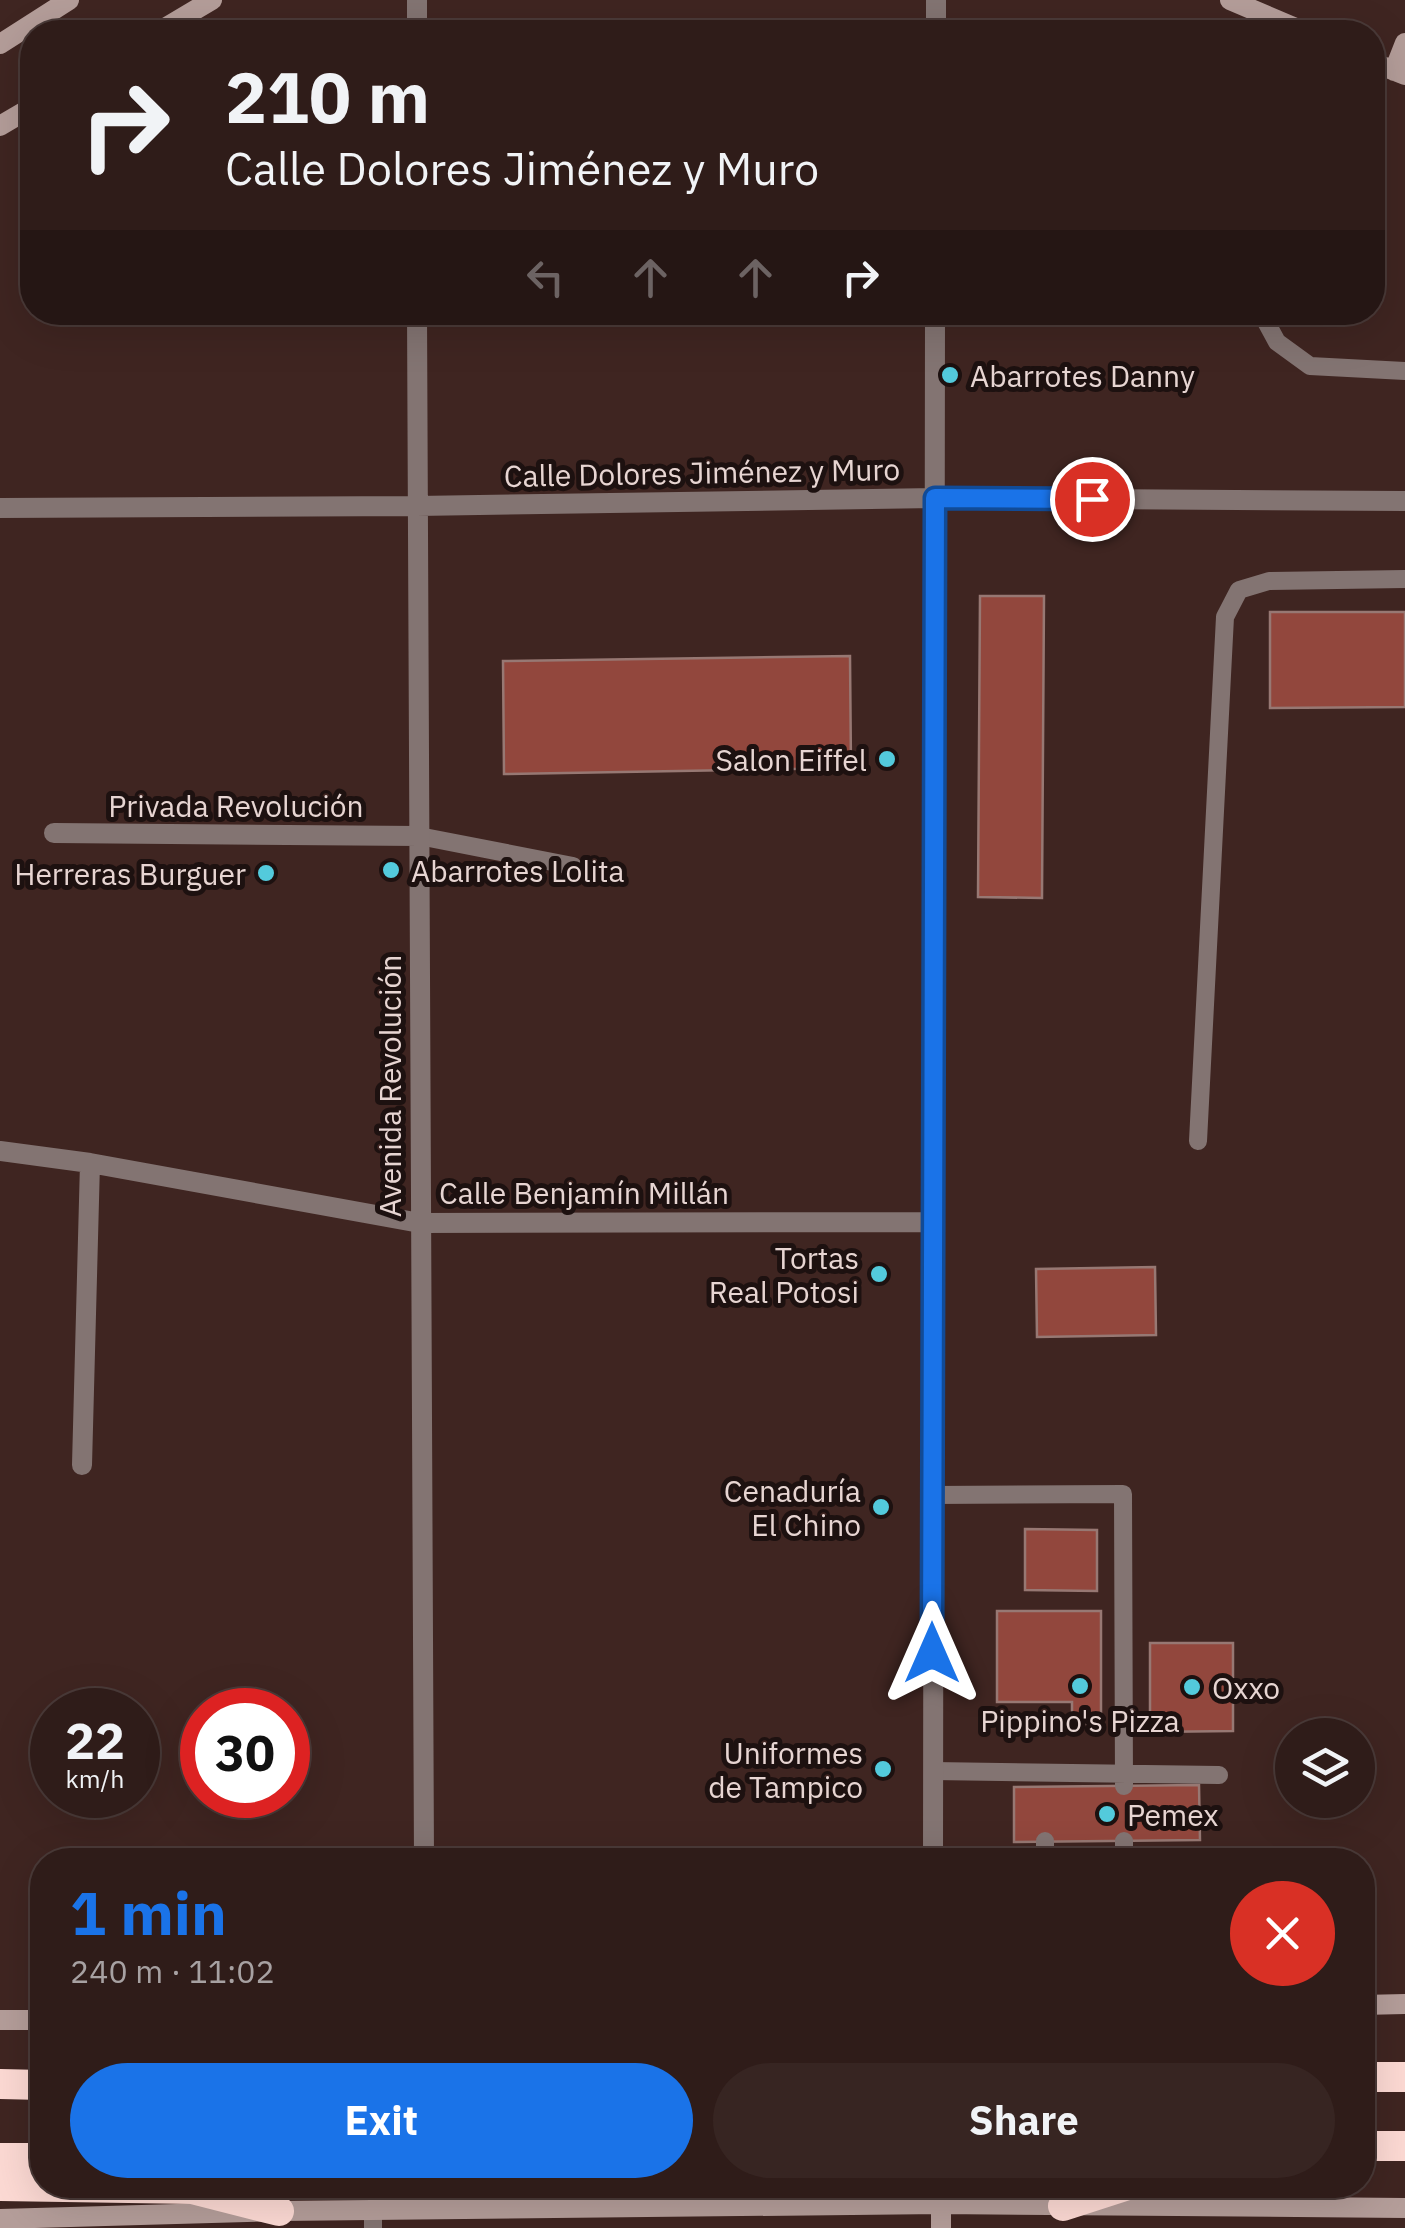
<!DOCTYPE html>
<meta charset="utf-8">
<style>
body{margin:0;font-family:"IBM Plex Sans",sans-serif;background:#372522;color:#f1f3f6;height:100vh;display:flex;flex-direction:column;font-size:38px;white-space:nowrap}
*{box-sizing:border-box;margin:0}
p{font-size:32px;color:#a7a1a2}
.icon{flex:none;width:55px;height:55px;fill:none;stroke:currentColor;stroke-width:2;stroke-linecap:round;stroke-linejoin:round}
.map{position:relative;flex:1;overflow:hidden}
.side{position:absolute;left:30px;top:1848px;width:1345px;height:350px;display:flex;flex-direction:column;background:#2f1c19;border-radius:40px;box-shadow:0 10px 40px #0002,0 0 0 2px #4a3a38}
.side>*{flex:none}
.banner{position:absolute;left:20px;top:20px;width:1365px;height:305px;border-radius:40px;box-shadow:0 10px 40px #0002,0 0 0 2px #4a3a38;background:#2f1c19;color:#f1f3f6;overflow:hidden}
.controls{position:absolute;left:1275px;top:1718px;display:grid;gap:20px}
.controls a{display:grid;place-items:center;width:100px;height:100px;border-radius:50%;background:#2f1c19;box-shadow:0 10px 40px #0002,0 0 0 2px #4a3a38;font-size:50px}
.speed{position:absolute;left:30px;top:1688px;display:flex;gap:20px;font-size:50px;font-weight:700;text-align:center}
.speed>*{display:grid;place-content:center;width:130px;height:130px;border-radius:50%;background:#2f1c19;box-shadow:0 10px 40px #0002,0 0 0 2px #4a3a38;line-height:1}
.speed small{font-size:25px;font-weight:400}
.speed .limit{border:15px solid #d22;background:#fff;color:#111}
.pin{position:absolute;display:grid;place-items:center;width:85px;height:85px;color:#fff;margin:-42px;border:5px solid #fff;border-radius:50%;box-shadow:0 2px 10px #0007}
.me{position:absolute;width:110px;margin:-55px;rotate:0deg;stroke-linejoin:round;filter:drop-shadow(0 0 8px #0008)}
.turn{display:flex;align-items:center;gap:35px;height:210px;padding:0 40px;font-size:45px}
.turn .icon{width:130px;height:130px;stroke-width:2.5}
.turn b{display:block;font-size:70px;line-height:85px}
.lanes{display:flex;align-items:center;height:95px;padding:0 40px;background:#0003;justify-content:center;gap:50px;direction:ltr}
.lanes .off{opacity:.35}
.round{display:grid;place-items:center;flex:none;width:105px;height:105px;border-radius:52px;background:#372522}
.summary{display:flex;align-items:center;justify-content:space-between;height:170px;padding:0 40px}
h1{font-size:60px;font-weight:700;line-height:75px;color:#1a73e8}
.action{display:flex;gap:20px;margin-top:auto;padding:20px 40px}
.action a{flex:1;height:115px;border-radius:60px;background:#1a73e8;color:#fff;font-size:40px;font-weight:700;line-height:115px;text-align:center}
.action a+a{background:#372522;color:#f1f3f6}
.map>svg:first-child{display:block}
.building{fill:#92473d;stroke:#977873;stroke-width:2.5}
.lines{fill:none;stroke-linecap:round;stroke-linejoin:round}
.lane{stroke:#837472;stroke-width:18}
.street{stroke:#837472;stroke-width:20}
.secondary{stroke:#b49d99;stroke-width:20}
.highway{stroke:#fcd9d3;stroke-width:30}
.route-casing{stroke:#114b97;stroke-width:25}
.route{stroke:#1a73e8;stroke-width:18}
.poi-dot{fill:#53cadc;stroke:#1d1110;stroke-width:4}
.labels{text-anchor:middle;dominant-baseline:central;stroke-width:10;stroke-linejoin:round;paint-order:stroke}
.poi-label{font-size:30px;fill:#e7d5d2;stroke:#1d1110;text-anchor:end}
.street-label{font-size:30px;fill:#e7d5d2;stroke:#1d1110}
</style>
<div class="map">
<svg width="1405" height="2228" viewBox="0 0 1405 2228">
<rect width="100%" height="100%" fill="#3f2521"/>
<path class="building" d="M980,596H1044L1042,898L978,897Z
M1270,612H1405V707L1270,708Z
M850,656L851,768L504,774L503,661Z
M1155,1267L1156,1335L1037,1337L1036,1269Z
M1025,1529L1097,1530V1591L1025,1590Z
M997,1611H1101V1724H1072V1702H997Z
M1150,1643H1233V1731L1150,1732Z
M1199,1785L1200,1840L1014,1842V1787Z"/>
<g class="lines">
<path class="lane" d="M1264,312V318L1277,342L1310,366L1405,371
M419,836L573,866
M1198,1141L1225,617L1239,590L1269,581L1405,579
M932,1495L1123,1494L1124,1786
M933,1771L1219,1775
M1045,1841V1860
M1124,1860V1841
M373,2228V2210"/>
<path class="street" d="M417,0V32
M936,32V0
M417,312L424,1860
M0,508L417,506L935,498L1405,501
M54,833L419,836
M0,1151L90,1163L420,1223L934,1222
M82,1465L90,1163
M933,1860L935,312"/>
<path class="secondary" d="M1230,0L1305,32
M158,32L212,0
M0,44L69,0
M1372,62L1405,75
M1394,71L1405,43
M0,126L32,107
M1362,2005L1405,2004
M0,2020H42
M941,2204V2228
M0,2219L279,2211L941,2204L1405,2208"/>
<path class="highway" d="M1362,2077H1405
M0,2084L42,2085
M1362,2146H1405
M0,2158H42
M0,2186L192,2189L279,2211
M1063,2206L1128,2185"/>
</g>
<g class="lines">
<g class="route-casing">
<path id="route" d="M932,1653L935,498L1092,499"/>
</g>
<use href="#route" class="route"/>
</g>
<g class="poi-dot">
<circle cx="950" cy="375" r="10"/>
<circle cx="887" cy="759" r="10"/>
<circle cx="391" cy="870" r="10"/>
<circle cx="266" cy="873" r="10"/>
<circle cx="879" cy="1274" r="10"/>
<circle cx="881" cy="1507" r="10"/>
<circle cx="1080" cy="1686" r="10"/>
<circle cx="1192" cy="1687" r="10"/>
<circle cx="883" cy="1769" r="10"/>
<circle cx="1107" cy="1814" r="10"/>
</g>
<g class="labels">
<g class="poi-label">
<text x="970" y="375" text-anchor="start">Abarrotes Danny</text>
<text x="867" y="759">Salon Eiffel</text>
<text x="411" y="870" text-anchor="start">Abarrotes Lolita</text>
<text x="246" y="873">Herreras Burguer</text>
<text x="859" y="1257">Tortas<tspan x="859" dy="34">Real Potosi</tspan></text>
<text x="861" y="1490">Cenaduría<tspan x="861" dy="34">El Chino</tspan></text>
<text x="1212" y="1687" text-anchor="start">Oxxo</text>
<text x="1080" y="1720" text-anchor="middle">Pippino's Pizza</text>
<text x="863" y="1752">Uniformes<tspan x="863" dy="34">de Tampico</tspan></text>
<text x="1127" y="1814" text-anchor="start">Pemex</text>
</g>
<g class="street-label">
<text transform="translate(702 472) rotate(-1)">Calle Dolores Jiménez y Muro</text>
<text x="236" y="805">Privada Revolución</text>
<text transform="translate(389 1086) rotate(-90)">Avenida Revolución</text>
<text x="584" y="1192">Calle Benjamín Millán</text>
</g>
</g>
</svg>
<div class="controls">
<a><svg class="icon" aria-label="layers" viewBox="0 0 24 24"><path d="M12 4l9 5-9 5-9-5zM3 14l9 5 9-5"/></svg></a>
</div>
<div class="speed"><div>22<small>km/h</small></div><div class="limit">30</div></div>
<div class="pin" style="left:1092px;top:499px;background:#d93025"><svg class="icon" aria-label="arrive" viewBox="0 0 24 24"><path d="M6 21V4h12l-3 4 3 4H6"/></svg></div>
<svg class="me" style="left:932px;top:1653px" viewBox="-20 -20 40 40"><path d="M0-17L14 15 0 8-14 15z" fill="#1a73e8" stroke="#fff" stroke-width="4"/></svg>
<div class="banner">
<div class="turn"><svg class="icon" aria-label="right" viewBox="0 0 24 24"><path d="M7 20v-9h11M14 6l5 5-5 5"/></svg><div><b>210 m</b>Calle Dolores Jiménez y Muro</div></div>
<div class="lanes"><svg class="icon off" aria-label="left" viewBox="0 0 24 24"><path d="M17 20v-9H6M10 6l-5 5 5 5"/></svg><svg class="icon off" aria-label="ahead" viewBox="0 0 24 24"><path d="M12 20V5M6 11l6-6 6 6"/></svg><svg class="icon off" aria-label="ahead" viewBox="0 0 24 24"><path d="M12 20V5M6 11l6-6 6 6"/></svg><svg class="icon" aria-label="right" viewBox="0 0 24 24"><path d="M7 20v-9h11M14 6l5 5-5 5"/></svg></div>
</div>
<section class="side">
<div class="summary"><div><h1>1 min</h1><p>240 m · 11:02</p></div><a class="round" style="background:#d93025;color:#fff"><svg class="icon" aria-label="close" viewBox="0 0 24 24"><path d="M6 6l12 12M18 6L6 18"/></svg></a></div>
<div class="action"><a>Exit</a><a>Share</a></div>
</section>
</div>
